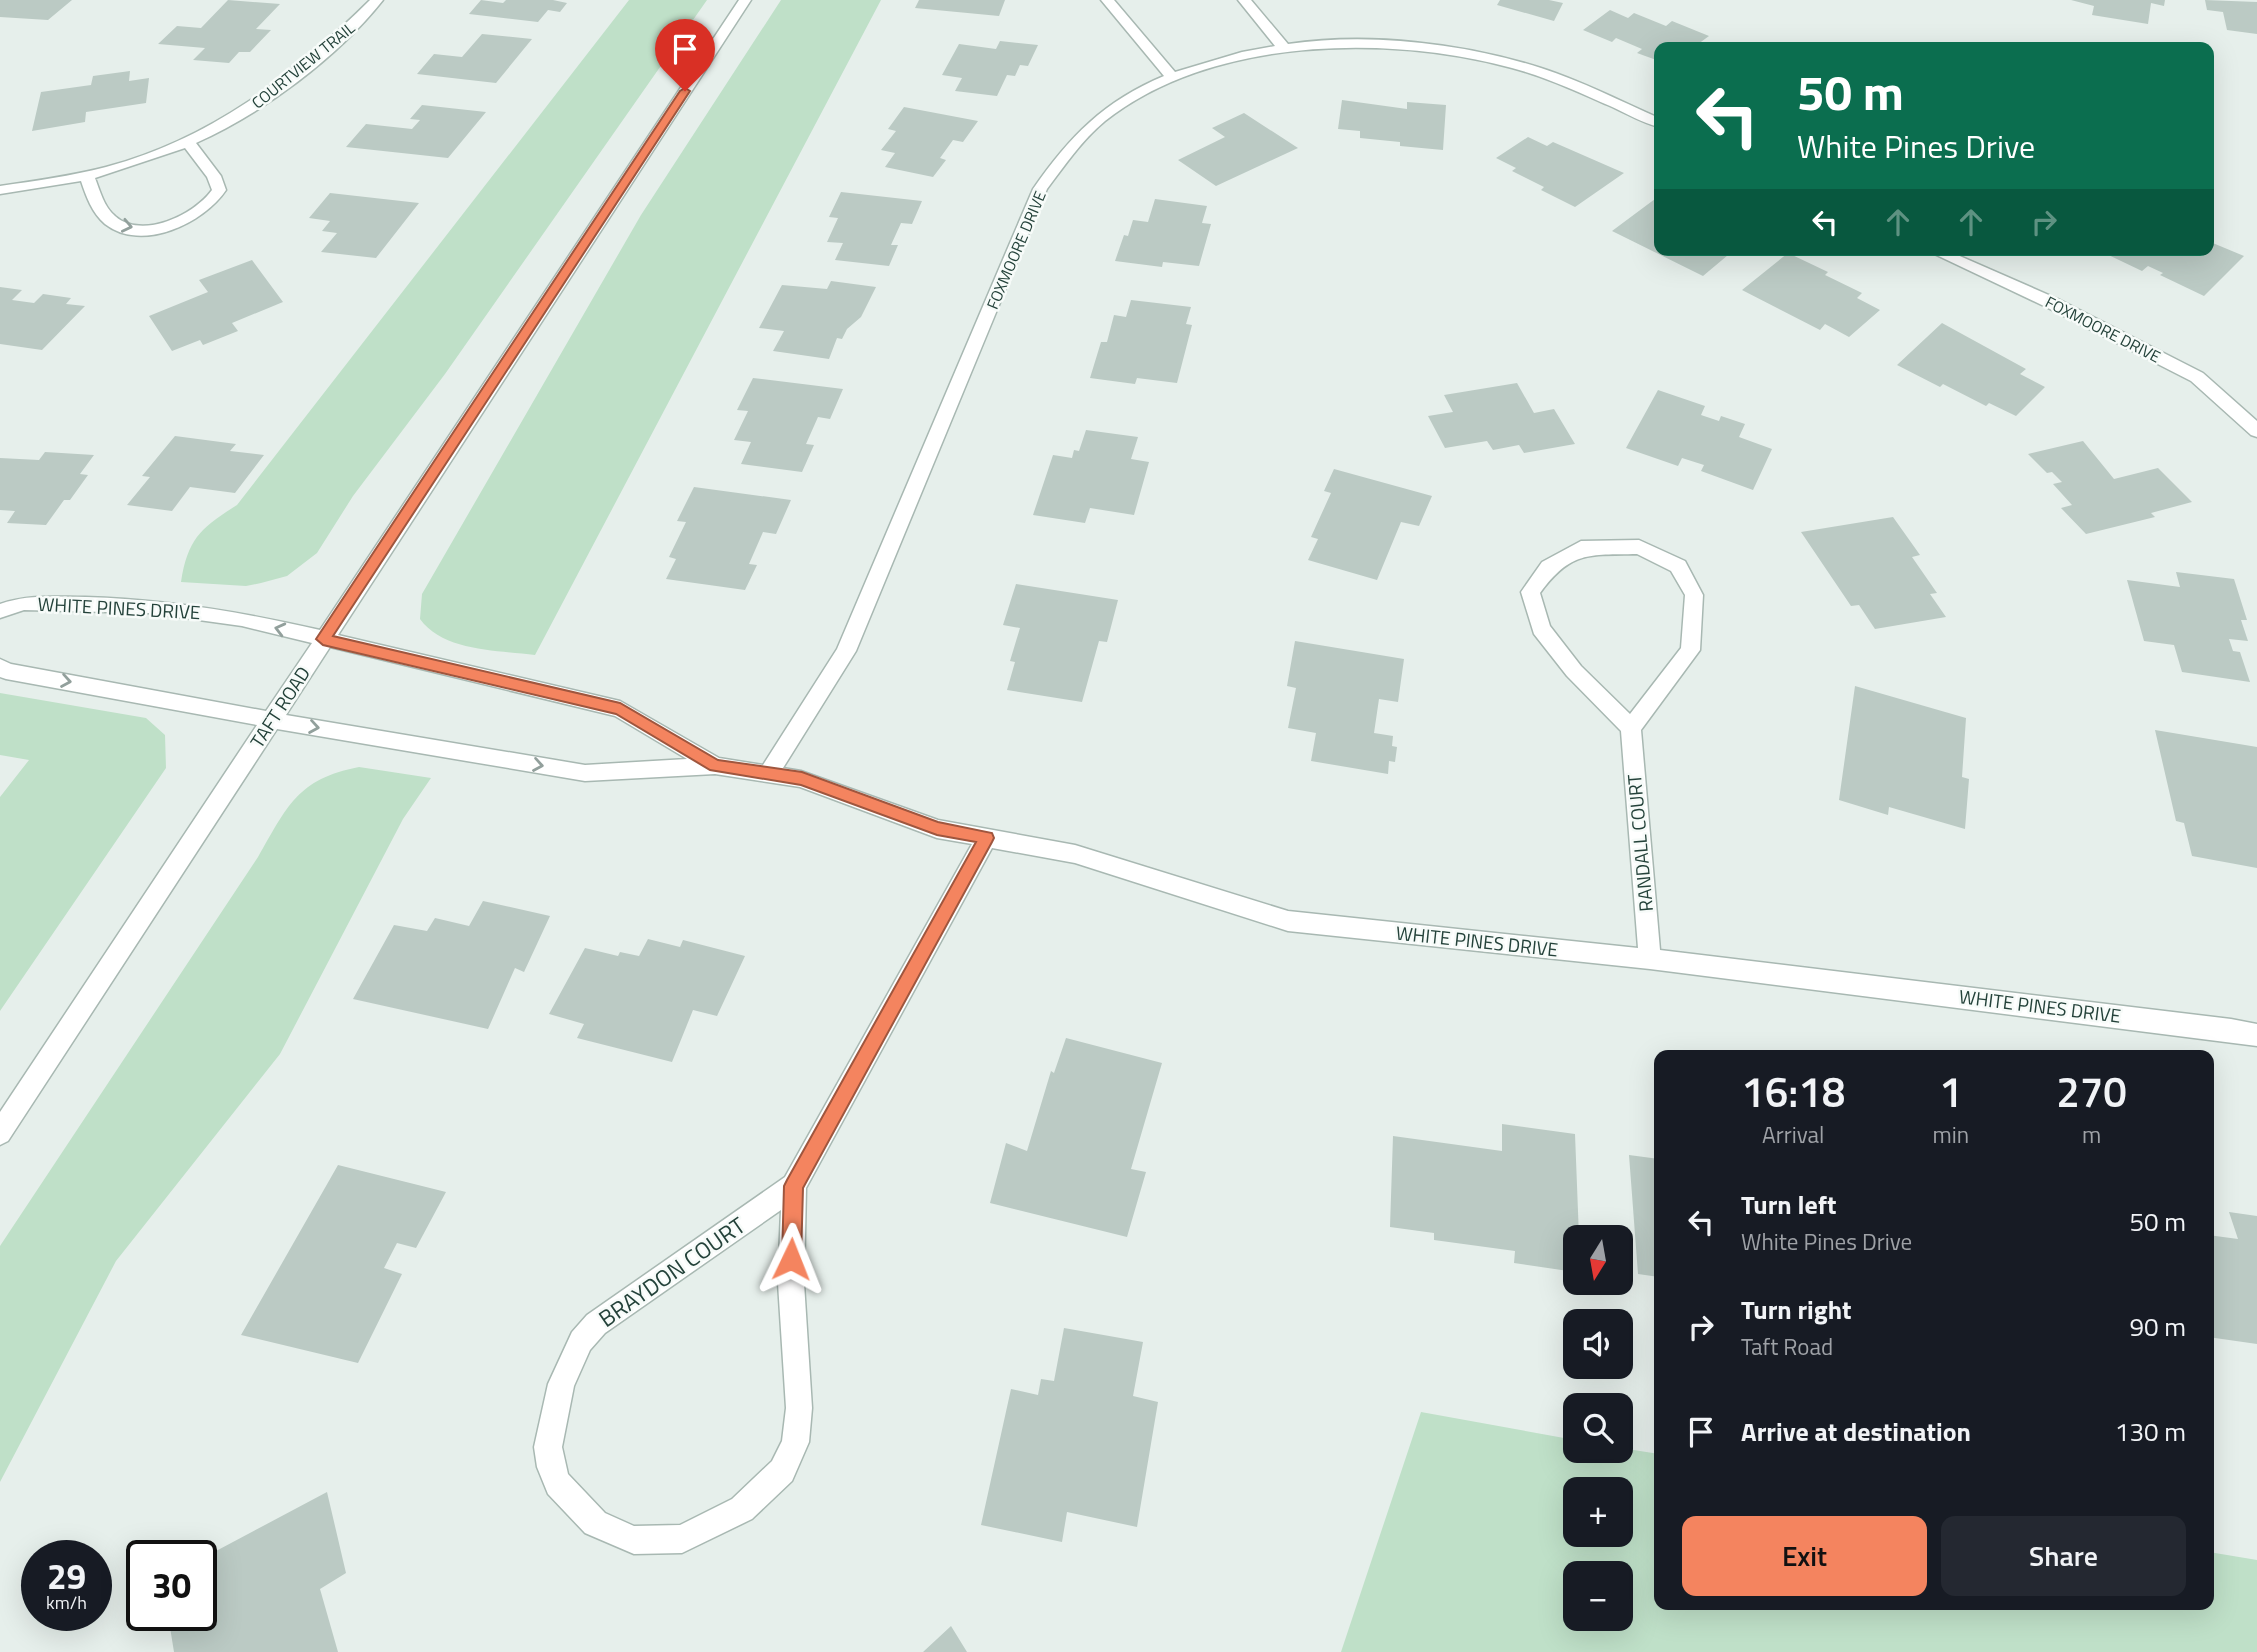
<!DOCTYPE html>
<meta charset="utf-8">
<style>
body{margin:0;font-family:"Titillium Web",sans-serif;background:#242831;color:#f1f3f6;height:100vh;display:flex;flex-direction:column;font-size:26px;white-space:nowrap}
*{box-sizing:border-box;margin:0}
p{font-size:23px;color:#9ea1a6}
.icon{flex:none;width:38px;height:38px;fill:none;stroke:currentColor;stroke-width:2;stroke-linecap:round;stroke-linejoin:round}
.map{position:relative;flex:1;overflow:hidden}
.side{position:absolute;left:1654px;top:1050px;width:560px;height:560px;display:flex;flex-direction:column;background:#171b24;border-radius:14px;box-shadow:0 7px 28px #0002}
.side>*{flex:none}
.hud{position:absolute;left:1654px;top:42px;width:560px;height:214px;border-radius:14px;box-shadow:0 7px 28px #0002;background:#0b6e4f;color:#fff;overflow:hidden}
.needle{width:46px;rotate:191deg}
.controls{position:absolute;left:1563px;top:1225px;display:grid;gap:14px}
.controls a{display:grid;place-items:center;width:70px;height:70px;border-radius:14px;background:#171b24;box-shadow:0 7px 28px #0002;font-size:35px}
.speed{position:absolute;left:21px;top:1540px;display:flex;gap:14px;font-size:35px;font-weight:700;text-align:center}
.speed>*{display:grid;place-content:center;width:91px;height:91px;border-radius:50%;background:#171b24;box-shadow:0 7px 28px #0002;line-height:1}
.speed small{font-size:18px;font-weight:400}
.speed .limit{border:4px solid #111;border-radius:10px;background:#fff;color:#111}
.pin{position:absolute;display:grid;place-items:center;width:60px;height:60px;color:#fff;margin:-72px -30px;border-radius:50% 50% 50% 0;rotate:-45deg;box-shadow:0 0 7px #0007}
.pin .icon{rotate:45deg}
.me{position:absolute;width:77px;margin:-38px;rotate:2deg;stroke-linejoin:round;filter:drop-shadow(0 0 5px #0008)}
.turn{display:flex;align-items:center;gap:24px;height:147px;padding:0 28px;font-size:32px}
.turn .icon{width:91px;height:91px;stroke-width:2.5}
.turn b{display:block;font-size:49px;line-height:60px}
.lanes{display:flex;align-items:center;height:66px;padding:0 28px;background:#0003;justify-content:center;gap:35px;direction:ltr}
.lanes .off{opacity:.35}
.eta{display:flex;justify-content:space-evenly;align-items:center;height:119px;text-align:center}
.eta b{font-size:42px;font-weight:600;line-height:49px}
.cta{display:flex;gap:14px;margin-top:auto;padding:14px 28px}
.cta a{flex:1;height:80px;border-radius:14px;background:#f4845f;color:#111;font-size:28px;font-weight:600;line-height:80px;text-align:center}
.cta a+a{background:#242831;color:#f1f3f6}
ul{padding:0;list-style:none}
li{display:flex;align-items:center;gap:21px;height:105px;padding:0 28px}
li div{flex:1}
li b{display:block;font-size:26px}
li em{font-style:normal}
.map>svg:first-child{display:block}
.green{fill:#bfe0c8;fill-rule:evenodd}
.building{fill:#bbcac4}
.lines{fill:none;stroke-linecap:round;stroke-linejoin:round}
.minor-casing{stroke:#a8b8b2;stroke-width:3}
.minor{fill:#fff;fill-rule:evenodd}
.oneway{stroke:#92a09c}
.route{fill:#f4845f;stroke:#9f563e;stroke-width:2}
.labels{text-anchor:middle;stroke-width:5;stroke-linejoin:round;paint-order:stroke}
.far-street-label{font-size:16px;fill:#24423a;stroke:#f7fbf9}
.street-label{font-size:19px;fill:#24423a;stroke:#f7fbf9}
.near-street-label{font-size:23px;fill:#24423a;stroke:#f7fbf9}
</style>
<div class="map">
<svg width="2257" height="1652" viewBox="0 0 2257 1652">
<rect width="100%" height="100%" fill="#e6efeb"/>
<path class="green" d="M629,0H707L445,374L353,496L317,553L287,576L261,583L246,586L181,582C188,538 201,528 237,505Z
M781,0H881L535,655C498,650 444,652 420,619L422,594L641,215Z
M0,693L146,718L165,735L166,768L0,1011V797L29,760L0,755Z
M359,767L431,778L403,819L280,1054L116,1261L0,1482V1246L258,857C287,807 297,779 359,767Z
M1421,1412L1575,1440V1451H1620L1621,1448L1659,1454V1605H2208L2209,1552L2257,1560V1652H1341ZM1620,1489V1535H1575V1489ZM1575,1573H1620V1619H1575Z"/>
<path class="building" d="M0,0H72L48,20L0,17Z
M228,0L280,4L256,29L271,30L250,52H239L229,63L193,60L205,48L158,44L177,26L201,28Z
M481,0L503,3L506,0H553L567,3L560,12L548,10L538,22L469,14Z
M919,0H1005L999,16L915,8Z
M1500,0H1549L1563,3L1554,21L1497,5Z
M2071,0H2165L2164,6L2151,3L2148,24L2092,15L2094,6Z
M2205,0L2257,2V34L2227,30L2223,12L2207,10Z
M1610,10L1628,18L1634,13L1666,26L1672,21L1709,36L1694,47H1659V61L1637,53L1642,49L1616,38L1612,42L1583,30Z
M482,34L532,39L496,83L417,74L434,54L462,57Z
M1000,41L1038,45L1028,66L1020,65L1015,76L1007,75L997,96L955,91L962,78L942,75L959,44L996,49Z
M130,71L129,81L149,78L146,103L86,112L85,122L32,131L41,92L91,85L93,76Z
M1342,100L1407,109V102L1446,105L1443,150L1400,146V142L1360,138V131L1338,129Z
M422,105L486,112L448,158L346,147L366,124L412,129L420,120L410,119Z
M904,107L978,121L963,142L953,140L940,158L946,160L933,177L885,167L895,153L881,150L896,131L888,129Z
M1244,113L1298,148L1216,186L1178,160L1225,137L1212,128Z
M1528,137L1547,146L1553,142L1624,173L1575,207L1541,190L1544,187L1512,171L1516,168L1496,158Z
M841,192L922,201L912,224L901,223L891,245H898L889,266L835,260L843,243L827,242L838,218L829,217Z
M330,193L419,203L376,258L321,252L337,233L322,231L330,221L309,218Z
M1659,196V250H1734L1703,276L1612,231Z
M1155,199L1207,206L1202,223L1211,224L1199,266L1163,262L1162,267L1115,261L1124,235L1128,236L1133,220L1148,222Z
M2208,241L2244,256L2204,296L2160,275L2163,273L2148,266L2142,271L2098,250H2208Z
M1788,253L1828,272L1825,275L1862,293L1857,298L1880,310L1849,337L1825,324L1820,330L1742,290Z
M252,260L283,302L232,323L238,331L203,345L200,340L172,351L149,316L208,292L199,280Z
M831,281L876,287L861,317L847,329L842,339L837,338L829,359L773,351L784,331L759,328L782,285L827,289Z
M0,287L22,290L12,300L34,303L43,294L71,298L66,304L85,306L42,350L0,344Z
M1131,300L1191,307L1186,324L1192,325L1177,383L1137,378L1135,384L1090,378L1101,342H1107L1114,315L1126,317Z
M1942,323L2026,369L2020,374L2045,387L2016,416L1989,403L1986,406L1943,384L1940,387L1897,365Z
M753,378L843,389L830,419L818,417L806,444L814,445L802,472L741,464L751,442L734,440L748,411L737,410Z
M1517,383L1534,413L1554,409L1575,444L1524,453L1519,445L1493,450L1487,441L1445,448L1428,416L1453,412L1444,395Z
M1658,390L1705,406L1701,415L1719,421L1721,416L1745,424L1739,437L1772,449L1753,490L1701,471L1704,465L1682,458L1678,466L1626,448Z
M1086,430L1138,437L1131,459L1149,462L1134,515L1090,508L1085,523L1033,515L1053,455L1072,458L1074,450L1079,451Z
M175,436L236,444L230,451L264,455L235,493L190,487L172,511L127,505L150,477L142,476Z
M2083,441L2114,479L2158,468L2192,502L2151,513L2155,517L2086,534L2061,508L2072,505L2053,484L2062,482L2052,472L2047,473L2028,454Z
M45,452L94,455L80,474L88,475L70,500H64L46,525L7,523L15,511L0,510V458L39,460Z
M1334,469L1432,496L1419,526L1401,522L1377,580L1308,560L1318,539L1311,537L1331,493L1324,491Z
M694,487L791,500L776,534L763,532L749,564L757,565L745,590L666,579L676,559L669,557L686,522L677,521Z
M1893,517L1920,555L1912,557L1937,593L1930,594L1946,617L1875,629L1859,605L1851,606L1801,532Z
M2176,572L2234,579L2247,620H2241L2248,641L2229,639L2233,651L2240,652L2250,682L2182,672L2174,645L2144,641L2127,580L2180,587Z
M1016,584L1118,600L1107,642L1099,641L1082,702L1007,690L1015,662L1010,661L1020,628L1003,625Z
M1295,641L1404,659L1398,702L1379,699L1374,733L1393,736L1392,746L1397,747L1395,762L1389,761L1388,774L1311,761L1316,733L1288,728L1296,688L1287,686Z
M1855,686L1966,718L1962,777L1969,779L1965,829L1889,807L1888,815L1839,800Z
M2155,730L2257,747V868L2192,856L2184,823L2176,821Z
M483,901L550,916L524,972L515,968L488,1029L353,999L394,925L427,931L435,918L469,926Z
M648,939L680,947L683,940L745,956L717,1016L693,1010L672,1062L577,1038L584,1024L549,1014L585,948L618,956L620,952L639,956Z
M1066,1038L1162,1063L1131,1169L1146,1172L1127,1237L990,1203L1006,1143L1027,1151L1051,1071L1054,1073Z
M1502,1124L1575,1134L1579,1237H1575V1272L1514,1263L1515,1251L1434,1240V1233L1390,1227L1393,1136L1502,1151Z
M1629,1155L1659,1159V1277L1638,1274Z
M338,1165L446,1192L416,1248L397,1243L384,1268L402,1274L358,1363L241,1335Z
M2229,1212L2257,1216V1344L2208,1337V1235L2238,1239Z
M1064,1328L1143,1342L1133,1396L1158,1402L1137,1527L1067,1512L1062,1542L981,1525L1011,1389L1038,1395L1041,1379L1054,1381Z
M327,1492L346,1573L320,1589L338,1652H174L168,1615H201V1559Z
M951,1626L967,1652H923Z"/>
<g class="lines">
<g class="minor-casing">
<path id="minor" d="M370,0H383C337,58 263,113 196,143L221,176L226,190C204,223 142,253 105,224C92,213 86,196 81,181L0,194V186C35,181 71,176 106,167C211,139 294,75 370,0ZM185,148L207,177L212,190C194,215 142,240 115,216C104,207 100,191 95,178Z
M739,0H751L338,635L620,701L719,758L763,765L837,649L1033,189C1069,137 1104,101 1164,76L1101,0H1114L1175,72L1242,52L1275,46L1238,0H1251L1288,44C1369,32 1463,43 1541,68C1582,81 1620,101 1659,118V127C1642,123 1626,113 1610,106C1578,92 1546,77 1512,68C1387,34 1211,37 1105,121C1082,140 1065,165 1047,189L856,651L783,768L801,771L938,820L1075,845L1288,911L1638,948L1621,731L1567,676L1534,634L1521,592L1542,562L1581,541L1639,540L1685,561L1703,595L1700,650L1641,730L1660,950L2231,1019L2257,1024V1046L1650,969L1288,931L1075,863L992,848L806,1188L804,1283L812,1408L809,1442L792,1481L752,1519L682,1553L634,1554L585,1533L548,1494L537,1467L534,1447L548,1384L572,1332L587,1315L785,1177L972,844L937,838L800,787L715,774L585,781L277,729L8,1141L0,1145V1112L257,725L6,679L0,677V659L11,664L266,711L312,643L242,626L148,613L24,610L0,618V604C29,594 55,597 85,597C166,599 242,612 320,630ZM1637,554L1671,571L1685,595L1681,648L1630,714L1581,666L1550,626L1540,593C1571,551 1588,555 1637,554ZM330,647L615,716L687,759L585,765L286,715ZM781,1210L778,1283L786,1408L782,1441L772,1461L732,1499L680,1525L634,1526L605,1513L568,1474L562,1447L574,1386L590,1350L605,1333Z
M1926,250H1946L2058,299L2203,373L2257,421V437L2251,435L2191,381L2046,307Z"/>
</g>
<use href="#minor" class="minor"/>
</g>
<defs><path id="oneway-chevron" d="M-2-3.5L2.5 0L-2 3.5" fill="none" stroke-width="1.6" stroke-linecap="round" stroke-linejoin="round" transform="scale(1.75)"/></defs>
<g class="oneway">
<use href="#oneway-chevron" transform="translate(127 226) rotate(12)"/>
<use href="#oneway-chevron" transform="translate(280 629) rotate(-166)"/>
<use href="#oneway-chevron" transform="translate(66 681) rotate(10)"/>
<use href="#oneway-chevron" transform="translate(314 727) rotate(9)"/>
<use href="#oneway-chevron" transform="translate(538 765) rotate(10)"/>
</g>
<path class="route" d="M685,88L690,91L333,636L620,703L718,760L802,772L938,822L992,833L994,838L992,842L803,1188L801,1259L798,1266L791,1268L785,1266L782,1259L784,1186L787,1180L976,842L937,835L801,785L710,770L616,714L323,645L316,639L680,91Z"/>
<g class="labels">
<g class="far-street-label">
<text transform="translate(303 65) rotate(-39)" y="6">COURTVIEW TRAIL</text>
<text transform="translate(1016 250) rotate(-67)" y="6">FOXMOORE DRIVE</text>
<text transform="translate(2103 329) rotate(27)" y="6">FOXMOORE DRIVE</text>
</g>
<g class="street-label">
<text transform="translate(119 608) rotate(3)" y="7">WHITE PINES DRIVE</text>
<text transform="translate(280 707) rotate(-57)" y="7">TAFT ROAD</text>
<text transform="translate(1640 843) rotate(-95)" y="7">RANDALL COURT</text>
<text transform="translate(1477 941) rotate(6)" y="7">WHITE PINES DRIVE</text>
<text transform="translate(2040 1006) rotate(7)" y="7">WHITE PINES DRIVE</text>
</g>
<g class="near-street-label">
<text transform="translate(672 1272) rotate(-35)" y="8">BRAYDON COURT</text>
</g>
</g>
</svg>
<div class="controls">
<a><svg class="needle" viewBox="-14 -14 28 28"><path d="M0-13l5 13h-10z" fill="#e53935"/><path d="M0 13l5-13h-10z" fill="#9ea1a6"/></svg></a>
<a><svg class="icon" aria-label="sound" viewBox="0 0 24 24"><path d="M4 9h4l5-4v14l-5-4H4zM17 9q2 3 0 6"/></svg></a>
<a><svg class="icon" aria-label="search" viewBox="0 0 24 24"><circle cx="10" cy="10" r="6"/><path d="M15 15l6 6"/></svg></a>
<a>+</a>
<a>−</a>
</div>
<div class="speed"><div>29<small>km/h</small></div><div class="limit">30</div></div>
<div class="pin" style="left:685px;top:91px;background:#d93025"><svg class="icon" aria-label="arrive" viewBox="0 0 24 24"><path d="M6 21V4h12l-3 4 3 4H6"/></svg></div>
<svg class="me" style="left:791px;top:1259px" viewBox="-20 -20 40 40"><path d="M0-17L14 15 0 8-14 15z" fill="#f4845f" stroke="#fff" stroke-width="4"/></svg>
<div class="hud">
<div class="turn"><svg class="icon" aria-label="left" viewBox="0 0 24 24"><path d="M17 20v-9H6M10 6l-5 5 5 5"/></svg><div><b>50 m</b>White Pines Drive</div></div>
<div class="lanes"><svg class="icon" aria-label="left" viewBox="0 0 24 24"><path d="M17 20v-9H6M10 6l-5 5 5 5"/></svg><svg class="icon off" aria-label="ahead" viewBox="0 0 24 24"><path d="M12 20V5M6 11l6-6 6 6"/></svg><svg class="icon off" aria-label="ahead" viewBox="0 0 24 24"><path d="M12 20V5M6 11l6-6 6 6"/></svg><svg class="icon off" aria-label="right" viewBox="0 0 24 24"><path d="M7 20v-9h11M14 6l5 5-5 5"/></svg></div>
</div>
<section class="side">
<div class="eta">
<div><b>16:18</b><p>Arrival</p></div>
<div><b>1</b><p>min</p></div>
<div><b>270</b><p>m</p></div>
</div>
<ul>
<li><svg class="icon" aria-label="left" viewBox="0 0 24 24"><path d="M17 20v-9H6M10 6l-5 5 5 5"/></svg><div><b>Turn left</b><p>White Pines Drive</p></div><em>50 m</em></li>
<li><svg class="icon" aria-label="right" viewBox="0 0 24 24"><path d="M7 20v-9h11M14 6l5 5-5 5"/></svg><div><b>Turn right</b><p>Taft Road</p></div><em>90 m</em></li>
<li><svg class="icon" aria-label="arrive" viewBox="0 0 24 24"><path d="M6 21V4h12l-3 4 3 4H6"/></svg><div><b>Arrive at destination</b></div><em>130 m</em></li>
</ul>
<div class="cta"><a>Exit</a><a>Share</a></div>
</section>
</div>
